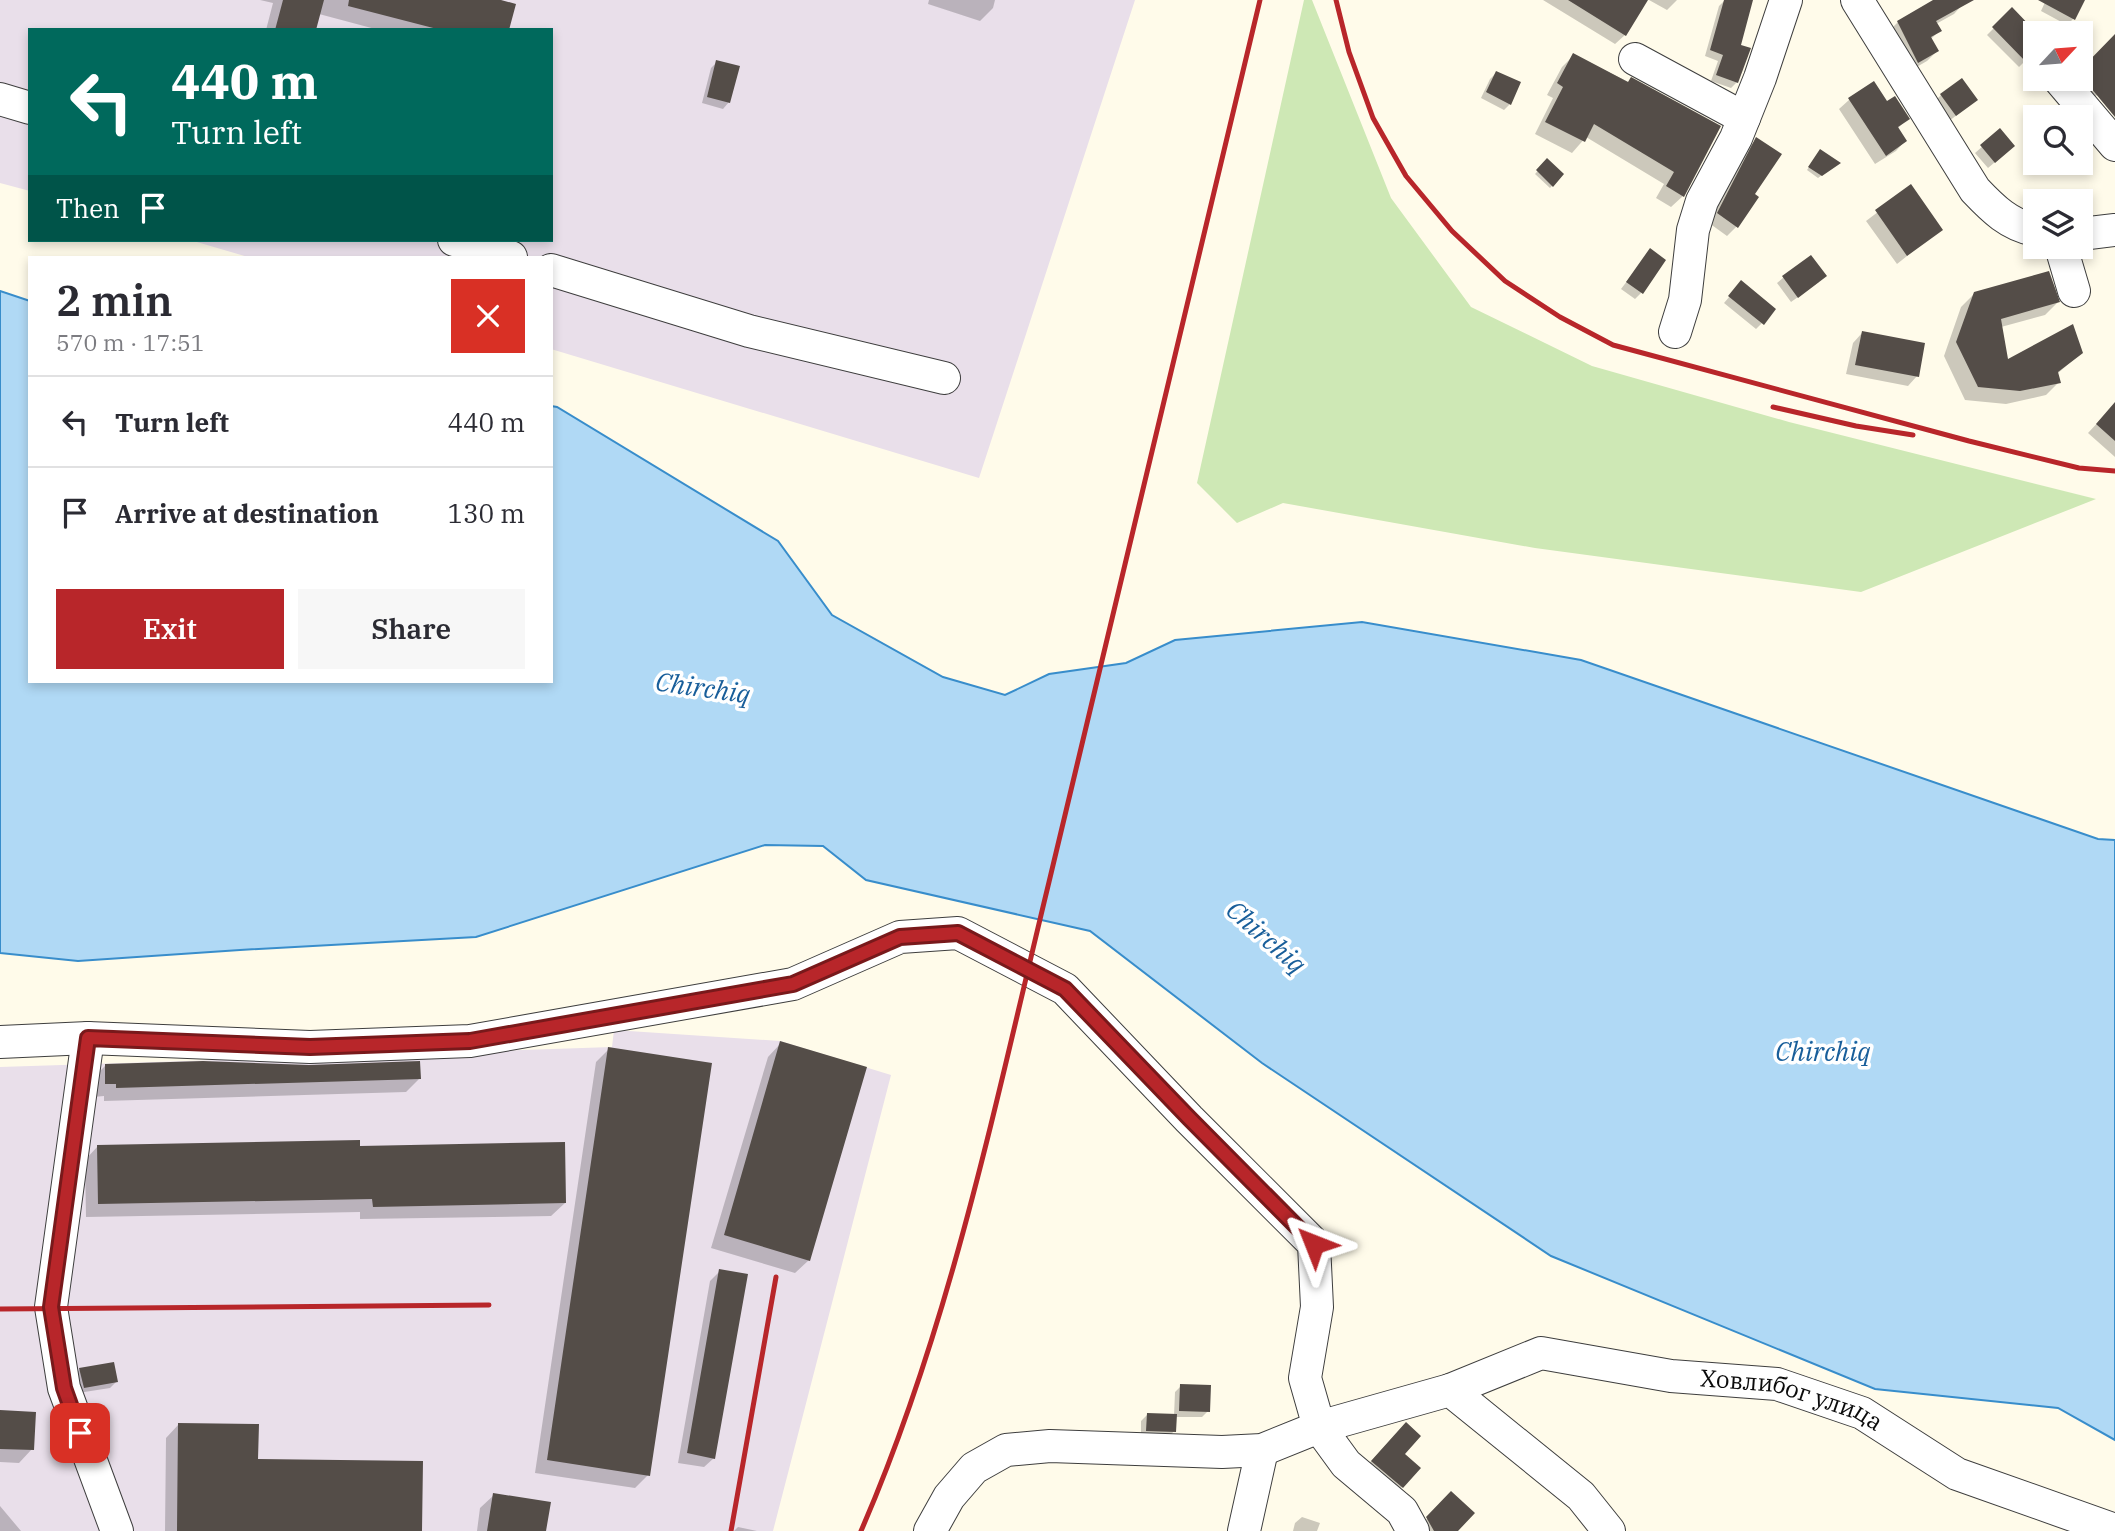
<!DOCTYPE html>
<meta charset="utf-8">
<style>
body{margin:0;font-family:"IBM Plex Serif",serif;background:#f7f7f7;color:#2b2b33;height:100vh;display:flex;flex-direction:column;font-size:26px;white-space:nowrap}
*{box-sizing:border-box;margin:0}
p{font-size:23px;color:#7c7c81}
.icon{flex:none;width:38px;height:38px;fill:none;stroke:currentColor;stroke-width:2;stroke-linecap:round;stroke-linejoin:round}
.map{position:relative;flex:1;overflow:hidden}
.drawer{position:absolute;left:28px;top:256px;width:525px;height:427px;display:flex;flex-direction:column;background:#fff;border-radius:0px;box-shadow:0 4px 10px #0003}
.drawer>*{flex:none}
.hud{position:absolute;left:28px;top:28px;width:525px;height:214px;border-radius:0px;box-shadow:0 4px 10px #0003;background:#00695c;color:#fff;overflow:hidden}
.needle{width:46px;rotate:64deg}
.fabs{position:absolute;left:2023px;top:21px;display:grid;gap:14px}
.fabs a{display:grid;place-items:center;width:70px;height:70px;border-radius:0px;background:#fff;box-shadow:0 4px 10px #0003;font-size:35px}
.pin{position:absolute;display:grid;place-items:center;width:60px;height:60px;color:#fff;margin:-30px;border-radius:14px;box-shadow:0 4px 10px #0006}
.me{position:absolute;width:77px;margin:-38px;rotate:315deg;stroke-linejoin:round;filter:drop-shadow(0 0 5px #0008)}
.turn{display:flex;align-items:center;gap:24px;height:147px;padding:0 28px;font-size:32px}
.turn .icon{width:91px;height:91px;stroke-width:2.5}
.turn b{display:block;font-size:49px;line-height:60px}
.then{display:flex;align-items:center;height:66px;padding:0 28px;background:#0003;gap:14px;font-size:26px}
.round{display:grid;place-items:center;flex:none;width:74px;height:74px;border-radius:0px;background:#f7f7f7}
.head{display:flex;align-items:center;justify-content:space-between;height:119px;padding:0 28px}
h1{font-size:42px;font-weight:600;line-height:52px}
.cta{display:flex;gap:14px;margin-top:auto;padding:14px 28px}
.cta a{flex:1;height:80px;border-radius:0px;background:#b8262a;color:#fff;font-size:28px;font-weight:600;line-height:80px;text-align:center}
.cta a+a{background:#f7f7f7;color:#2b2b33}
ul{padding:0;list-style:none}
li{display:flex;align-items:center;gap:21px;height:91px;padding:0 28px;border-top:2px solid #e1e1e2}
li div{flex:1}
li b{display:block;font-size:26px}
li em{font-style:normal}
.map>svg:first-child{display:block}
.industrial{fill:#e9dfea}
.green{fill:#cee8b5}
.water{fill:#b0d9f5;stroke:#388dcb;stroke-width:2}
.shadow{fill:#0003}
.building{fill:#544d48}
.lines{fill:none;stroke-linecap:round;stroke-linejoin:round}
.minor-casing{stroke:#3e3e3e;stroke-width:34}
.minor{stroke:#fff;stroke-width:32}
.rail{stroke:#b8262a;stroke-width:5}
.route-casing{stroke:#78191b;stroke-width:18}
.route{stroke:#b8262a;stroke-width:12}
.labels{text-anchor:middle;stroke-width:7;stroke-linejoin:round;paint-order:stroke}
.street-label{font-size:24px;fill:#0b0b0b;stroke:#fff}
.water-label{font-size:26px;font-style:italic;fill:#185e9a;stroke:#fff}
</style>
<div class="map">
<svg width="2115" height="1531" viewBox="0 0 2115 1531">
<rect width="100%" height="100%" fill="#fffbea"/>
<path class="industrial" d="M0,0H1135L979,478L551,349V257H248L190,240H551V30H30V191L0,183Z
M614,1030L780,1041L891,1075L773,1531H0V1067L612,1047Z"/>
<path class="green" d="M1304,0H1312L1391,198L1471,307L1592,366L1789,422L2096,499L1861,592L1535,548L1283,503L1237,523L1197,483Z"/>
<path class="water" d="M0,291L30,301V681H551V406L557,407L778,541L832,615L943,677L1005,695L1049,674L1126,663L1175,640L1362,622L1581,660L2098,839L2115,840V1440L2058,1408L1875,1389L1551,1256L1262,1063L1090,931L866,880L823,846L765,845L476,937L240,950L78,961L0,953Z"/>
<path class="shadow" d="M260,0H494L508,30H379L319,14L315,30H266L273,3Z
M929,0H995L993,8L980,21L928,4Z
M1543,0H1646L1625,35L1615,44Z
M1649,0H1677L1667,10Z
M1725,0L1739,46L1737,82L1731,88L1711,81L1718,61L1705,56L1719,6Z
M1937,0H1961L1963,4L1954,14L1936,24L1939,31L1930,40L1937,51L1927,61L1908,72L1888,32L1898,22Z
M2046,0H2083L2073,19L2067,25L2041,11Z
M2012,10L2035,33V51L2019,67L1987,35Z
M2115,36V77L2088,104L2067,79H2081V54L2088,64Z
M1574,55L1719,127L1683,196L1671,207L1656,198L1664,184L1586,137L1572,153L1535,134L1553,98L1547,95L1562,67Z
M717,62L729,102L723,109L702,103L711,68Z
M1496,73L1510,104L1504,110L1481,98L1490,79Z
M1873,83L1886,103L1907,119L1897,129L1905,141L1896,151L1875,164L1839,109L1849,100Z
M1941,95L1969,106L1949,121L1935,101Z
M2000,131L2007,152L1988,168L1975,153Z
M1757,139L1753,194L1737,226L1727,236L1709,223L1747,149Z
M1818,154L1836,165L1818,178L1807,170Z
M1547,161L1562,175L1550,188L1535,174Z
M1911,187L1941,229L1897,264L1866,221Z
M1650,251L1641,293L1635,299L1621,289Z
M1784,277L1819,282L1791,302L1777,283Z
M1736,289L1762,323L1756,329L1724,303Z
M1975,293L2058,302L2045,315L2001,327L2006,362L2081,353L2057,374L2059,382L2046,395L2006,404L1965,400L1944,356L1961,307Z
M1862,333L1917,376L1908,386L1846,374L1853,343Z
M2115,404V457L2088,433Z
M781,1043L809,1260L795,1273L711,1248L768,1057Z
M609,1049L648,1475L635,1488L535,1473L596,1062Z
M105,1066L311,1067L419,1079L406,1092L104,1101V1096L93,1097L92,1079Z
M98,1146L358,1148L565,1203L551,1216L360,1219V1212L86,1217L85,1160Z
M720,1271L714,1458L704,1467L678,1463L710,1281Z
M80,1369L116,1382L110,1388L78,1393L74,1376Z
M1181,1386L1208,1411L1202,1417H1175L1174,1431L1168,1438L1141,1437V1421L1147,1415L1174,1416L1175,1392Z
M0,1412L32,1449L19,1463L0,1462Z
M179,1424L257,1460L420,1531H165L166,1438Z
M1396,1434L1402,1487L1392,1496L1362,1471Z
M1451,1494L1456,1531H1424L1421,1525Z
M494,1495L544,1531H477L480,1508Z
M0,1506L21,1531H0Z
M1302,1517L1320,1523L1317,1531H1293L1295,1523Z
M738,1527L757,1531H734Z"/>
<path class="building" d="M283,0H324L316,30H275Z
M349,0H501L516,4L509,30H441L348,6Z
M1568,0H1648L1626,36Z
M1724,0H1753L1741,45L1751,48L1738,83L1716,75L1723,55L1710,50Z
M1933,0H1974L1936,21L1942,31L1931,37L1939,51L1918,63L1897,21Z
M2038,0H2085L2075,20Z
M2012,7L2035,31V54L2027,63L1992,27Z
M2115,34V117L2081,76V69Z
M1573,53L1628,82L1631,77L1721,126L1684,197L1666,186L1674,172L1594,124L1585,142L1545,122L1563,87L1557,83Z
M716,60L740,66L730,103L707,97Z
M1496,71L1521,82L1511,105L1486,92Z
M1962,78L1978,100L1956,116L1940,94Z
M1874,81L1887,101L1895,96L1910,119L1898,127L1907,141L1886,156L1848,98Z
M2000,128L2015,146L1995,163L1980,145Z
M1756,137L1782,154L1755,194L1759,197L1738,228L1717,213Z
M1820,149L1841,163L1822,176L1808,167Z
M1547,158L1564,174L1553,187L1536,170Z
M1911,184L1943,230L1907,256L1875,210Z
M1650,248L1666,260L1643,294L1626,282Z
M1811,255L1827,276L1798,298L1782,276Z
M2049,271L2060,302L2001,319L2008,359L2073,324L2083,353L2058,372L2061,383L2020,391L1978,387L1956,342L1974,292Z
M1741,280L1776,309L1764,325L1728,296Z
M1862,331L1925,343L1919,377L1855,365Z
M2115,402V441L2096,424Z
M780,1041L867,1067L810,1261L724,1235Z
M608,1047L712,1063L650,1476L547,1460Z
M203,1061L309,1065L420,1061L421,1079L116,1088V1084H105V1064Z
M360,1140V1146L565,1142L566,1203L373,1207L372,1199L98,1204L97,1145Z
M719,1269L748,1274L715,1459L687,1453Z
M114,1362L118,1382L84,1388L79,1368Z
M1180,1384L1211,1385L1210,1412L1179,1411Z
M0,1410L36,1412L34,1450L0,1449Z
M1147,1413L1177,1414L1176,1432L1146,1431Z
M1406,1422L1421,1436L1405,1454L1421,1468L1403,1488L1371,1461Z
M178,1423L259,1424L258,1459L423,1461L422,1531H177Z
M1451,1491L1475,1513L1458,1531H1434L1426,1517Z
M493,1493L551,1502L546,1531H487Z"/>
<g class="lines">
<g class="minor-casing">
<g id="minor">
<path d="M1857,0L1975,190C1993,209 2009,225 2035,230"/>
<path d="M1635,59L1744,118"/>
<path d="M2059,79L2115,145"/>
<path d="M0,99L30,108"/>
<path d="M2081,234L2115,230"/>
<path d="M454,240L511,257"/>
<path d="M2061,247L2074,291"/>
<path d="M551,270L749,331L944,378"/>
<path d="M1675,332L1685,300L1693,230L1702,201L1736,138L1760,78L1786,0"/>
<path d="M88,1038L51,1307L64,1388L117,1531"/>
<path d="M0,1042L88,1038L310,1047L470,1041L793,984L900,937L958,933L1065,989L1189,1119L1314,1244L1317,1307L1305,1378L1319,1427L1262,1450L1222,1452L1050,1446L1006,1450L974,1468L949,1497L930,1531"/>
<path id="s1" d="M1450,1390L1541,1353L1671,1376L1777,1384L1862,1413L1957,1474L2115,1530"/>
<path d="M1244,1531L1262,1450"/>
<path d="M1413,1531L1402,1511L1346,1464L1319,1427L1450,1390L1581,1496L1609,1531"/>
</g>
</g>
<use href="#minor" class="minor"/>
<path class="rail" d="M1336,0L1349,52L1373,118L1406,176L1452,231L1505,281L1560,317L1613,345L1969,441L2079,468L2115,471
M1773,407L1856,426L1913,435
M0,1309L489,1305
M731,1531L776,1277
M861,1531C951,1324 996,1100 1049,882C1120,588 1190,294 1260,0"/>
</g>
<g class="lines">
<g class="route-casing">
<path id="route" d="M80,1433L64,1388L51,1307L88,1038L310,1047L470,1041L793,984L900,937L958,933L1065,989L1189,1118L1314,1244"/>
</g>
<use href="#route" class="route"/>
</g>
<g class="labels">
<g class="street-label">
<text dy="8" stroke="none"><textPath href="#s1" startOffset="354">Ховлибог улица</textPath></text>
</g>
<g class="water-label">
<text transform="translate(703 688) rotate(8)" y="9">Chirchiq</text>
<text transform="translate(1266 937) rotate(41)" y="9">Chirchiq</text>
<text x="1823" y="1061">Chirchiq</text>
</g>
</g>
</svg>
<div class="fabs">
<a><svg class="needle" viewBox="-14 -14 28 28"><path d="M0-13l5 13h-10z" fill="#e53935"/><path d="M0 13l5-13h-10z" fill="#7c7c81"/></svg></a>
<a><svg class="icon" aria-label="search" viewBox="0 0 24 24"><circle cx="10" cy="10" r="6"/><path d="M15 15l6 6"/></svg></a>
<a><svg class="icon" aria-label="layers" viewBox="0 0 24 24"><path d="M12 4l9 5-9 5-9-5zM3 14l9 5 9-5"/></svg></a>
</div>
<div class="pin" style="left:80px;top:1433px;background:#d93025"><svg class="icon" aria-label="arrive" viewBox="0 0 24 24"><path d="M6 21V4h12l-3 4 3 4H6"/></svg></div>
<svg class="me" style="left:1314px;top:1244px" viewBox="-20 -20 40 40"><path d="M0-17L14 15 0 8-14 15z" fill="#b8262a" stroke="#fff" stroke-width="4"/></svg>
<div class="hud">
<div class="turn"><svg class="icon" aria-label="left" viewBox="0 0 24 24"><path d="M17 20v-9H6M10 6l-5 5 5 5"/></svg><div><b>440 m</b>Turn left</div></div>
<div class="then">Then<svg class="icon" aria-label="arrive" viewBox="0 0 24 24"><path d="M6 21V4h12l-3 4 3 4H6"/></svg></div>
</div>
<section class="drawer">
<div class="head"><div><h1>2 min</h1><p>570 m · 17:51</p></div><a class="round" style="background:#d93025;color:#fff"><svg class="icon" aria-label="close" viewBox="0 0 24 24"><path d="M6 6l12 12M18 6L6 18"/></svg></a></div>
<ul>
<li><svg class="icon" aria-label="left" viewBox="0 0 24 24"><path d="M17 20v-9H6M10 6l-5 5 5 5"/></svg><div><b>Turn left</b></div><em>440 m</em></li>
<li><svg class="icon" aria-label="arrive" viewBox="0 0 24 24"><path d="M6 21V4h12l-3 4 3 4H6"/></svg><div><b>Arrive at destination</b></div><em>130 m</em></li>
</ul>
<div class="cta"><a>Exit</a><a>Share</a></div>
</section>
</div>
